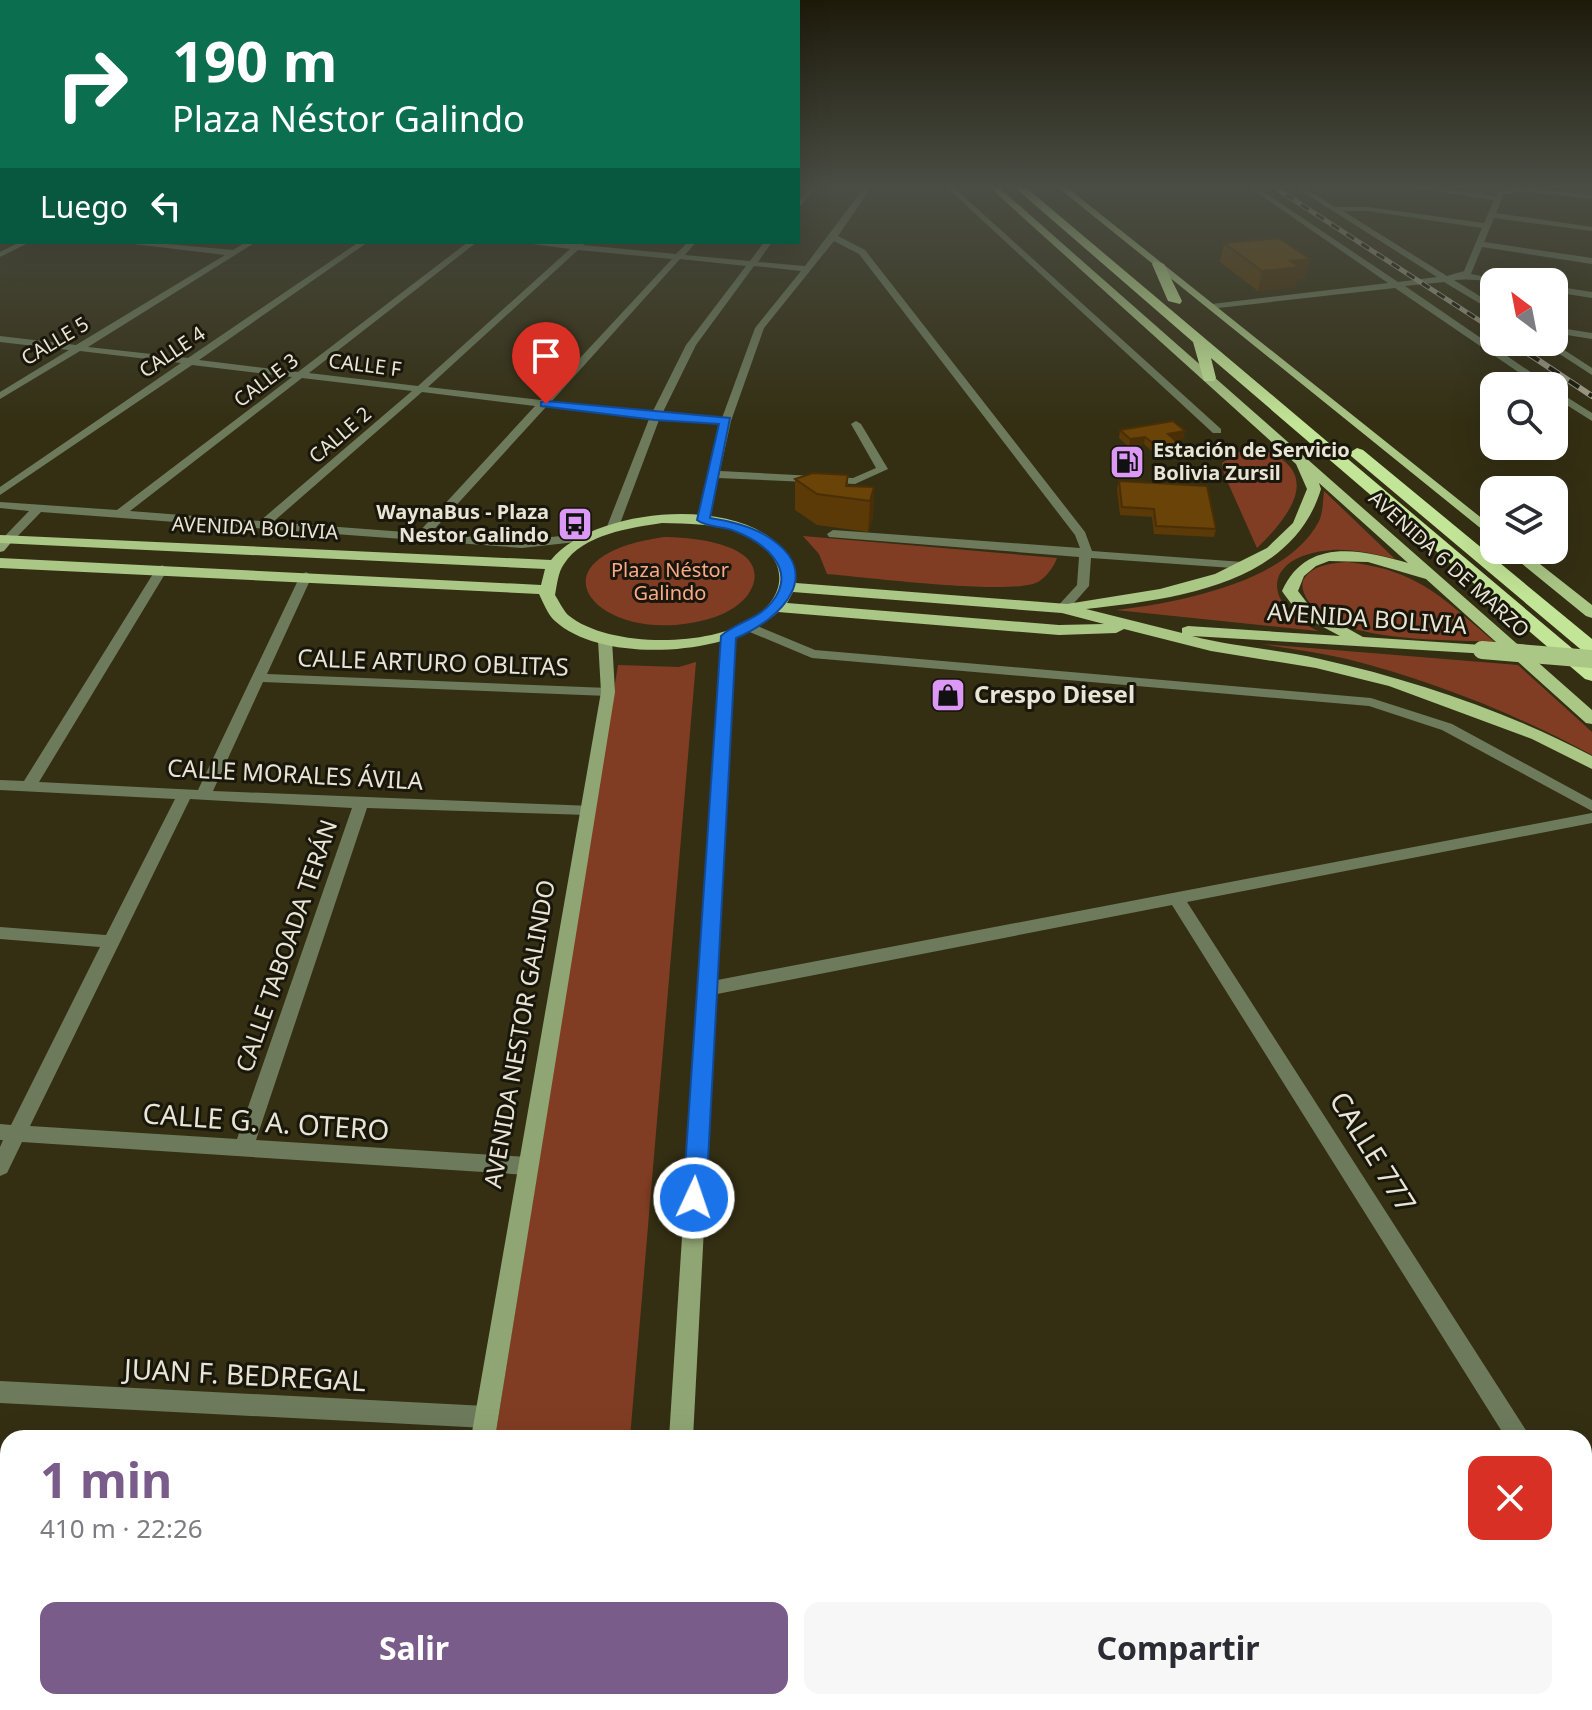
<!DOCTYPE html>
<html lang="es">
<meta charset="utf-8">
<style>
body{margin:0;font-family:"Noto Sans",sans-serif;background:#f7f7f7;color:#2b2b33;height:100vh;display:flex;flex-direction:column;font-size:30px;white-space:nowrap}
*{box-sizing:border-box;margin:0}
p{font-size:26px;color:#7c7c81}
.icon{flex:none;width:44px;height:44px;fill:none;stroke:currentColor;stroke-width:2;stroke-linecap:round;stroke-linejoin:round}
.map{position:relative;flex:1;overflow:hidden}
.drawer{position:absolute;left:0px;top:1430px;width:1592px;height:280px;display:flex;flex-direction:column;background:#fff;border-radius:24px 24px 0 0;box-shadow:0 8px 32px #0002}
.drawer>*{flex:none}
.guide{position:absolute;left:0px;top:0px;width:800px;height:244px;box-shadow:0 8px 32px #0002;background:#0b6e4f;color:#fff;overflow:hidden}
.needle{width:52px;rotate:328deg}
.controls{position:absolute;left:1480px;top:268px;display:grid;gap:16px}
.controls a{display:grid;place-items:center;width:88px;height:88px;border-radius:16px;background:#fff;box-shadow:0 8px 32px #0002;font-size:40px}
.pin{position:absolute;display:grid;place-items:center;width:68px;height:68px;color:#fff;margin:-82px -34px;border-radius:50% 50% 50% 0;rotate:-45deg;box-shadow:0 0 8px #0007}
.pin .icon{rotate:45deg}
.me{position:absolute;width:88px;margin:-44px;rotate:3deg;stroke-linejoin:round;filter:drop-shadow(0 0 6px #0008)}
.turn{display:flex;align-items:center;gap:28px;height:168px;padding:0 40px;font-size:36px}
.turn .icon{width:104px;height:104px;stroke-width:2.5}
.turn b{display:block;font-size:56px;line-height:68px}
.then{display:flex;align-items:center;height:76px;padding:0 40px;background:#0003;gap:16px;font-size:30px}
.round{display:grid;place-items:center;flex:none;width:84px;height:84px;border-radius:16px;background:#f7f7f7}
.headline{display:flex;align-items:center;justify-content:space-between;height:136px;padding:0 40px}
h1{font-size:48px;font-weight:700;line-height:60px;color:#7a5c8a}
.primary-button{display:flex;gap:16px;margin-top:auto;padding:16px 40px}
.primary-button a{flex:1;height:92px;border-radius:16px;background:#7a5c8a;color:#fff;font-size:32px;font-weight:700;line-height:92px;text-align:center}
.primary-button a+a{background:#f7f7f7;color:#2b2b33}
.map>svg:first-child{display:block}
.green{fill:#813d23}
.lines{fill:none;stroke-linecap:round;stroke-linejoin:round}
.street{fill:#6d7b5c;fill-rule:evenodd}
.secondary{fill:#90a574;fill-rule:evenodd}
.primary{fill:#abc786;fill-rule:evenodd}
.highway{fill:#c3e597;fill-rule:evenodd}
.rail-far1-casing{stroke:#a5a28d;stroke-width:5}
.rail-casing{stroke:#a5a28d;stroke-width:6}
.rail-far1{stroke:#19170b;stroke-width:3;stroke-dasharray:9;stroke-linecap:butt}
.rail{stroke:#19170b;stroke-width:4;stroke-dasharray:12;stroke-linecap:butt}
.primary-bridge{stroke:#abc786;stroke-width:18}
.wall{fill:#5b3a07}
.shaded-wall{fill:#4a2f06}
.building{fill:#6a4308;stroke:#4a2f06;stroke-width:2}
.route{fill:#1a73e8;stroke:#114b97;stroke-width:2}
.labels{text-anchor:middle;stroke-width:6;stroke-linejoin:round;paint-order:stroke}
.far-street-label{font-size:20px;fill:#e8e5d4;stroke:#19170b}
.far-poi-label{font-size:20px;font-weight:bold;fill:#e8e5d4;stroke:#19170b;text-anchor:start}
.far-park-label{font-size:20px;fill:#fda888;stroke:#19170b}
.street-label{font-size:24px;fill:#e8e5d4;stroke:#19170b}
.poi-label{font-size:24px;font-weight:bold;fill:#e8e5d4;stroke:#19170b;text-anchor:start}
.near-street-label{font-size:28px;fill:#e8e5d4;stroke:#19170b}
</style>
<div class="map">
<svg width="1592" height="1710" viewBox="0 0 1592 1710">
<rect width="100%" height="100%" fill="#342f13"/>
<path class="green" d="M1264,450C1324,473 1289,517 1257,548L1224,474L1222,463L1238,452Z
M1324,491L1395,559C1375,554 1353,549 1332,550C1265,555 1258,602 1318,631L1116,610C1178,603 1288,582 1319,521C1323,513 1323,500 1324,491Z
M803,536L1057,558C1053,568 1047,576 1038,582C1012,596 865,577 827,574L819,554Z
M664,537C689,537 767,543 753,585C747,602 728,613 712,618C601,652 518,558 664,537Z
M1347,562C1419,570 1442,598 1495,642C1447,639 1333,644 1307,599C1304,594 1301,587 1303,581C1310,565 1333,563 1347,562Z
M1262,644L1518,665L1592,732V755C1516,714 1431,680 1347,659C1319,652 1290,649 1262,644Z
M696,662L630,1438H495L618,665L679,667Z
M453,1702H608L607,1710H452Z"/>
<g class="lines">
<path class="street" d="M812,185H820L798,208V201Z
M866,185H873L838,236L865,250L1085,532L1092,551L1243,562L1247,563V569L1091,558L1089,586L1067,611L1062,612L1056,608L1077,585L1079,557L829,537L827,534L833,530L1080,548L1075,535L859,254L834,241L764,328L731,421L720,471L853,478L876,468L851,424L856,421L861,424L888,469L855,484L718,478L709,520L699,522L697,520L720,424L659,420L618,529L612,533L606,529L649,419L546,407L430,534L522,540L590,533L596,537L594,540L522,548L41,512L12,542H4L2,539L29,511L0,508V502L117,510L292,377L192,365L0,495V487L181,363L80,351L0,399V392L69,350L0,342V336L76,345L225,255L117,242H146L233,250L246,242H256L88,347L188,358L359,242H368L199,360L298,372L468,242H477L309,373L418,386L570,249L518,242L574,244L586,242L583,245L676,254L688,242H696L685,255L750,261L764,242H772L758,262L805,266ZM578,250L672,259L541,400L428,387ZM680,259L746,266L686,345L652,413L551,402ZM754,266L801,271L755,328L722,418L662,414L696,345ZM302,378L412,391L260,521L130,511ZM422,392L535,406L418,533L273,522Z
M944,185H951L1221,429V433H1213Z
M1246,185H1253L1398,282L1437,277L1292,185H1300L1335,207H1368L1484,223L1494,200L1395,185H1413L1496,196L1498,190L1522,187L1592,195V199L1522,191L1504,194L1496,213L1592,227V231L1494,218L1484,242L1592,258V264L1482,247L1471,274L1510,282C1491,282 1473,278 1454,280L1494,305V312L1444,282L1405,286L1551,386H1539L1395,288L1209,309L1208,307L1212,304L1388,283ZM1343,211H1368L1482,228L1464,271L1447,276Z
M0,200H2V204H0Z
M20,242H30L0,257V252Z
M1554,286L1592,292V298L1554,292Z
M1554,327L1592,333V339L1554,333Z
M1541,342H1552L1592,368V375Z
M1554,389L1592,413V421L1554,397Z
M162,565L168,569L39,782L198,790L300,576L306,572L312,576L267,674L608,688L615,692L608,696L263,682L213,791L593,806L596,810L593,814L588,815L367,808L256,1140L528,1157L535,1160L538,1166L535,1172L528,1175L22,1142L7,1173L0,1176V1147L3,1140H0V1124L11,1125L100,947L0,939V927L106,935L175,799L0,790V780L24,781L156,569ZM190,799L352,808L237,1139L30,1126Z
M750,623L815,650L1371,698L1452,724L1592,800V811L1442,730L1369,706L812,658L745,630V624Z
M1592,813V823L1187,902L1531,1438H1506L1172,905L707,996L701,994L698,989L701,984L707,982Z
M0,1381L486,1406L494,1409L498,1417L494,1425L486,1428L0,1403Z
M1584,1529L1592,1532V1565L1584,1562Z"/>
<path class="secondary" d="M8,535L14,539L4,551L0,552V541Z
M728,632L735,636L693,1438H669L721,636Z
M605,636L612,640L615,692L495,1438H471L601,692L598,640Z
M426,1702H452L450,1710H424Z
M652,1702H678V1710H652Z"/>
<path class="primary" d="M987,185H996L1592,710V724L1586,723L1426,579L1368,562L1329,561L1316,566L1304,576L1298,591L1311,608L1363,637L1482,645L1490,650L1488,654L1192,636C1234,647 1278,649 1320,659C1414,680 1506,711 1592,756V769L1532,739L1389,686L1316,668L1211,651L1124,629L1116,633L1059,635L778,612C733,656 603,665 555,621C548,615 543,602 539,594L0,568V558L541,585L545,569L0,543V535L551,560C593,508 738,494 783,550C791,560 797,569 796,583L1067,604L1160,589L1215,574L1267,548L1293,523L1307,489L1296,464ZM1319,483L1408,563C1361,549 1306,537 1282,591L1284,594L1299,614L1340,636L1188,626L1182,628V633L1086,609C1173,599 1292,586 1321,489ZM662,523C688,524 716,523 741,533C786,552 794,592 751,620C708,647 608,648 568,615C563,610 559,601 555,595C557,585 558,572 564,564C583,534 630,528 662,523ZM793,592L1062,613L1104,624L1059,625L787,603Z
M1055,185H1064L1494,528V539Z
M1505,550H1522L1592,605V618L1586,616Z"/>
<path class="highway" d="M1012,185H1023L1592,665V681L1585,679L1211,358L1216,378L1214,381H1204L1193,342Z
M1154,261L1164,264L1182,301L1180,304L1168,301L1152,264Z
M1357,448L1363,450L1592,639V655L1585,653L1351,456L1349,453Z"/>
<g class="rail-far1-casing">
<path id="rail-far1" d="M1271,185L1494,330
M1511,342L1532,356"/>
</g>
<g class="rail-casing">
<path id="rail" d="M1529,354L1592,396"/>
</g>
<use href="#rail-far1" class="rail-far1"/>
<use href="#rail" class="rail"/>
<path class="primary-bridge" d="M1482,650L1592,659"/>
</g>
<path class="wall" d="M1452,185H1484L1480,190L1451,186Z
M1524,185H1592V193Z
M1224,243L1305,278L1297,279L1295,287L1258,291L1220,262Z
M1120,430L1184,439L1175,440L1179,452L1157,456L1144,444L1129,447L1119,438Z
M848,475V486L874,487L873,518L868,532L817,525L795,510V479Z
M1119,481L1216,529L1214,537L1154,534L1152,517L1120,515L1117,489Z"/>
<path class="shaded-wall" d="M1310,259L1305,278L1297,279L1295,287L1258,291L1262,271L1290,261Z
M1185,431L1184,439L1166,442L1168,434Z
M1145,437L1144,444L1129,447L1130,439Z
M1180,445L1179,452L1157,456L1159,448Z
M874,487L873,518L868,532L870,501Z"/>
<path class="building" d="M1279,238L1310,259L1290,261L1300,267L1262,271L1224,243Z
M1173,421L1185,431L1168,434L1180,445L1159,448L1145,437L1130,439L1120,430Z
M813,473L848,475L846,486L874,487L870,501L817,494L795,479Z
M1119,481L1207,486L1216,529L1156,526L1154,509L1122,507Z"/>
<linearGradient id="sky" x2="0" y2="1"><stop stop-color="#1d1a0a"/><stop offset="0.44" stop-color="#4a4d44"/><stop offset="1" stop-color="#4a4d44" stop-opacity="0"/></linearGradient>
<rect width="1592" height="424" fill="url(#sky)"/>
<path class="route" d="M546,401L730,418L710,518C729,521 748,525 765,535C827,572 783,618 736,638L706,1198L703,1206L694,1208L686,1206L683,1198L721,636C735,623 759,619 772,602C799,568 762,541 732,530C720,526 706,527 697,520L719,424L655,420L541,406V402Z"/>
<defs>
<g id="fuel-square" transform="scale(1.8)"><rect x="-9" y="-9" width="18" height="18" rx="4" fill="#db99f5" stroke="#19170b"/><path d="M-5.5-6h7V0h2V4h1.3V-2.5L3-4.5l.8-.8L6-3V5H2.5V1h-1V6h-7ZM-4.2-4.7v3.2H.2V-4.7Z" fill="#111"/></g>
<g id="bus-square" transform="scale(1.8)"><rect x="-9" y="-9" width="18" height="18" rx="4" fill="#db99f5" stroke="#19170b"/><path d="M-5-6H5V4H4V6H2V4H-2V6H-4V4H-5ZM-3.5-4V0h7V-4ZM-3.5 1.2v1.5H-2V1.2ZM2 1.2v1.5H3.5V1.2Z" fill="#111"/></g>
<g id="shop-square" transform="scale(1.8)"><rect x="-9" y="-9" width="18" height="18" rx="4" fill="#db99f5" stroke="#19170b"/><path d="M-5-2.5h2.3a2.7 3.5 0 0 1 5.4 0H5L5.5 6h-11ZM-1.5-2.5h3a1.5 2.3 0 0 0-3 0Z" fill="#111"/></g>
</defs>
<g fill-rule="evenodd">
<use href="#fuel-square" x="1127" y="462"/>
<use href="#bus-square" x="575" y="524"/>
<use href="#shop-square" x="948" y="695"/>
</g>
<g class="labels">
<g class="far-street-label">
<text transform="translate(55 341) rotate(-31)" y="7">CALLE 5</text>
<text transform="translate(172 352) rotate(-34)" y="7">CALLE 4</text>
<text transform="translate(365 365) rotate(7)" y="7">CALLE F</text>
<text transform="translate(266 380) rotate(-37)" y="7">CALLE 3</text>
<text transform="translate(340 435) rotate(-41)" y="7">CALLE 2</text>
<text transform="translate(255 528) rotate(3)" y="7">AVENIDA BOLIVIA</text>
<text transform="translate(1449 564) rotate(42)" y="7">AVENIDA 6 DE MARZO</text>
</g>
<g class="far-poi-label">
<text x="1153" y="457">Estación de Servicio<tspan x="1153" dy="23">Bolivia Zursil</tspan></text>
<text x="549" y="519" text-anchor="end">WaynaBus - Plaza<tspan x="549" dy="23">Nestor Galindo</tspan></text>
</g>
<g class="far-park-label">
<text x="670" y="577">Plaza Néstor<tspan x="670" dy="23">Galindo</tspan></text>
</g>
<g class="street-label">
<text transform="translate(1367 619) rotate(4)" y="8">AVENIDA BOLIVIA</text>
<text transform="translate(433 663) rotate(2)" y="8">CALLE ARTURO OBLITAS</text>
<text transform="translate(295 775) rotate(3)" y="8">CALLE MORALES ÁVILA</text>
<text transform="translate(287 946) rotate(-71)" y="8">CALLE TABOADA TERÁN</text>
<text transform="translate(520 1034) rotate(-80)" y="8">AVENIDA NESTOR GALINDO</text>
</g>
<g class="poi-label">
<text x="974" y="703">Crespo Diesel</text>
</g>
<g class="near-street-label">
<text transform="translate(266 1122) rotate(4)" y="10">CALLE G. A. OTERO</text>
<text transform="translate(1373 1152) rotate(58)" y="10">CALLE 777</text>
<text transform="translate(245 1375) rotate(3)" y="10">JUAN F. BEDREGAL</text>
</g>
</g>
</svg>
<div class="controls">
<a><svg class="needle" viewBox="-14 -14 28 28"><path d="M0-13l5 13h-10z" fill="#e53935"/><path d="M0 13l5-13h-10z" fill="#7c7c81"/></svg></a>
<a><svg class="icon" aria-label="search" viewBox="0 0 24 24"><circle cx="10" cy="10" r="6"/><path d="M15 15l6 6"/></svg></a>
<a><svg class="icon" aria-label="layers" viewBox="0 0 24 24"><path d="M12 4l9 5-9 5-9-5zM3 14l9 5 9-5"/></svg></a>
</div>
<div class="pin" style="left:546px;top:404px;background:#d93025"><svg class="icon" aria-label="arrive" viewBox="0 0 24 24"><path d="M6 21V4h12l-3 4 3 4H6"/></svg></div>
<svg class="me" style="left:694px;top:1198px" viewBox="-20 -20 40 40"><circle r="17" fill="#1a73e8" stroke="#fff" stroke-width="3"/><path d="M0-11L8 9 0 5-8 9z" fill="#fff"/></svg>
<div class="guide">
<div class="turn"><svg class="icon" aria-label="right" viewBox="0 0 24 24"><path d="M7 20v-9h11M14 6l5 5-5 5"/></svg><div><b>190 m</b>Plaza Néstor Galindo</div></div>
<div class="then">Luego<svg class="icon" aria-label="left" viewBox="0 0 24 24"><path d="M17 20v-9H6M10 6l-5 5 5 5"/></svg></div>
</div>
<section class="drawer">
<div class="headline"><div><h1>1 min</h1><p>410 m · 22:26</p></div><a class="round" style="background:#d93025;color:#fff"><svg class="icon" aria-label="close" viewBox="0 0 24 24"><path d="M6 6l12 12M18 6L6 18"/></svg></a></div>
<div class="primary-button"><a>Salir</a><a>Compartir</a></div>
</section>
</div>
